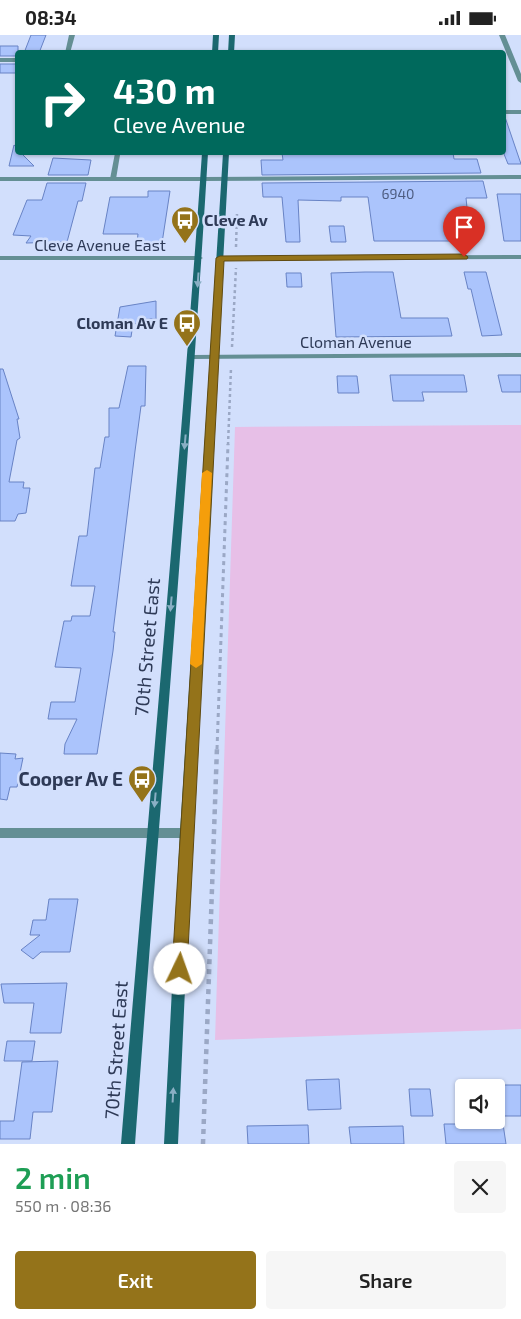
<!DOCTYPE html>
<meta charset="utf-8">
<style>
body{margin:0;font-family:"Exo 2",sans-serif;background:#f6f6f6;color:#222;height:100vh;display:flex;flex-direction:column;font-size:19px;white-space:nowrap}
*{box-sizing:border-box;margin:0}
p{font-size:16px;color:#767676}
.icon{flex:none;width:28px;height:28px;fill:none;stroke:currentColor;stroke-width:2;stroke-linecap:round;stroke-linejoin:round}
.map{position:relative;height:1109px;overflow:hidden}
.drawer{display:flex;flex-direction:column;background:#fff;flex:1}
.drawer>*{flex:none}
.hud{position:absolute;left:15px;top:15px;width:491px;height:105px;border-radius:5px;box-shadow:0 1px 4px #0004;background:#00695c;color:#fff;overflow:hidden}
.fabs{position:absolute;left:455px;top:1044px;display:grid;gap:10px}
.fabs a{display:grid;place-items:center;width:50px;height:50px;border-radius:5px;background:#fff;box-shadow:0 1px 4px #0004;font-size:25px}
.pin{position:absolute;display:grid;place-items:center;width:42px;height:42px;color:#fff;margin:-51px -21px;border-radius:50% 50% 50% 0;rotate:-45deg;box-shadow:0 0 5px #0007}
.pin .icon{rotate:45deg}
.me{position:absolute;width:55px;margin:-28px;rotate:3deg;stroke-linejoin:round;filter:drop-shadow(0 0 4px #0008)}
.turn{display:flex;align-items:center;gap:18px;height:105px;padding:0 15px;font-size:22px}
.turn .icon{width:65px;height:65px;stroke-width:2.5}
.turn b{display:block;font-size:35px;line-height:42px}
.round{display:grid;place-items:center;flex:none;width:52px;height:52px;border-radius:5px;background:#f6f6f6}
.summary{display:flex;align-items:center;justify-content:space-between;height:85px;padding:0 15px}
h1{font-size:30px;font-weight:600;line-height:38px;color:#1e9e55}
.primary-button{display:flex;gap:10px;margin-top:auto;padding:10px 15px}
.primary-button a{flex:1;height:58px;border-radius:5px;background:#94731a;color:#fff;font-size:20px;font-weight:600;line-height:58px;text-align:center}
.primary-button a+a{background:#f6f6f6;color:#222}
.status{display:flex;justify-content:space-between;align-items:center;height:35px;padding:0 25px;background:#fff;direction:ltr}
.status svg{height:14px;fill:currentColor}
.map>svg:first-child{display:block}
.green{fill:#e7bfe7}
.building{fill:#abc4fc;stroke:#6883c5}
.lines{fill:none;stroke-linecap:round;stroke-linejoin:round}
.path-far2{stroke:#9ba8c5;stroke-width:2.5;stroke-dasharray:3 3;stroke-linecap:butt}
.path-far1{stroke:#9ba8c5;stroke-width:3;stroke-dasharray:4 4;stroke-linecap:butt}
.path{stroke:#9ba8c5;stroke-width:4.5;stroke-dasharray:5 5;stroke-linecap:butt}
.service{fill:#648f94;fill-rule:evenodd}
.minor{fill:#648f94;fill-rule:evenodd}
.tertiary{fill:#648f94;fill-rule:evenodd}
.secondary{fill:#1b6870;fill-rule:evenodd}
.oneway{fill:#89afc4}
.route{fill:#94731a;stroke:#604b11}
.slow{fill:#f59e0b}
.labels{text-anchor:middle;stroke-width:5;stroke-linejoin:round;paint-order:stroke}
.far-number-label{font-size:14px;fill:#4d5c80}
.far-poi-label{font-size:16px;font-weight:bold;fill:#2e3a57;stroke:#d2dffc;text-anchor:start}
.far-street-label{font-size:16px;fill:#2e3a57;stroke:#d2dffc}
.street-label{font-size:19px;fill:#2e3a57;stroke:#d2dffc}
.poi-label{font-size:19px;font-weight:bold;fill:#2e3a57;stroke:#d2dffc;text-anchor:end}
</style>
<div class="status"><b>08:34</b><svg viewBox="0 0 49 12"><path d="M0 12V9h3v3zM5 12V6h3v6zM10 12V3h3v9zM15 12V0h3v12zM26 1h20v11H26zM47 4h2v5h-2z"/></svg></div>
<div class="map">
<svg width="521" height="1109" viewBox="0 0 521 1109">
<rect width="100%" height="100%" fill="#d2dffc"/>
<path class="green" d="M521,390V994L215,1005L235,392Z"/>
<path class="building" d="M31,0H46L39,18H24Z
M0,11H18V21H0Z
M0,29H18V38H0Z
M504,82H505L521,129H508L504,119Z
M14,110L18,113V118H21L34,131H9Z
M282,118H453L454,124H477L481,138L262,140L261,125H283Z
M53,123L91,125L88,140H48Z
M483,146L487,163H466L469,192L474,206H374L368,162H341V166L298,165L300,207H286L282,162H263L262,148Z
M47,148H86L82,166H78L67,207L26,208L31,201L13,200L27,165H42Z
M148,156H170L162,208H137L138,199H103L110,162H148Z
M497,159H521V206H504Z
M329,191H344L346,207H331Z
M365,237H393L401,283H448L452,301L336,302L331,238Z
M464,237H486L502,300L482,301L471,254H468Z
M286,238H301L302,252H287Z
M156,266V284H146V288L133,289L131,302L115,301L120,272Z
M128,331H146L145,371H141L135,416L113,597H115L113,616L97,719H64L65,709L77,684H48L51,667H75L81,633L55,632L64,586H71L72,581H90L95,551H71L79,501H87L95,433H100L105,402H109V373H119Z
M0,334H3L19,384H17L20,403L17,405L9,447H24L23,453H30L26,478L18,479L15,486H0Z
M390,340H464L467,357H422L424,366H393Z
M498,340H521V357H502Z
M337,341H357L359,358H338Z
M0,718L16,719L15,724L23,723L17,752H10L7,765L0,764Z
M49,864H78L70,917H41L33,924L21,915L40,900H30L33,885H46Z
M67,948L61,998H30L34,968H4L1,949Z
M7,1006H35L32,1026H4Z
M58,1026L52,1077H33L30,1104H0V1086H14L22,1027Z
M339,1044L341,1074L308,1075L306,1045Z
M494,1050H521V1081H498L496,1052Z
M409,1054H430L433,1081H411Z
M444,1089H503L506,1109H446Z
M308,1090L309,1109H248L247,1091Z
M403,1091L404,1109H351L349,1092Z"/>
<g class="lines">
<path class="path-far2" d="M236,212L237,178
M232,312L236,233
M228,410L231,333"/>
<path class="path-far1" d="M217,714L228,409"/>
<path class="path" d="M203,1109L217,712"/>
<path class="service" d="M115,118H123L120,120L116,144L113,146L110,144Z"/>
<path class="minor" d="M69,0H75L70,18H65Z
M499,0H505L521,39V48L518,46Z
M0,23H18V27H0Z
M504,75H521V79H504Z
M0,142H203L206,144L203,146H0Z
M521,220V224L220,225L216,223L220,221Z
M0,221H199L203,223L199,225H0Z
M521,318V322L192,324L188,322L192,320Z
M0,793H186L190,795L192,798L190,801L186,803H0Z"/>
<path class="tertiary" d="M521,140V144L203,146L200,144L203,142Z"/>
<path class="secondary" d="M213,0H219L218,18H212Z
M229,0H235L234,18H228Z
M202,118H208C188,449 159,779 135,1109H121C148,779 179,449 202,118Z
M223,118H229L192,798L178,1109H164L180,798Z"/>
</g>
<defs><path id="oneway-solid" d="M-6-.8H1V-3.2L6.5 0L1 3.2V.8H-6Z" transform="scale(1.25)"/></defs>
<g class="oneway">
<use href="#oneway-solid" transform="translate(198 245) rotate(94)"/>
<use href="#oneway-solid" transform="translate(185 407) rotate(95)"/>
<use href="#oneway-solid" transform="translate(171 569) rotate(95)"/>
<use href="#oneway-solid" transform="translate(155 765) rotate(95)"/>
<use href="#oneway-solid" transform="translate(173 1060) rotate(-87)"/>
</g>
<path class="route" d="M464,219L468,222L467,224L224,226L187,934L185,939L180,941L174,939L172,934L216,223L220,221Z"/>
<path class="slow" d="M207,435L212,438L202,629L196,633L190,629L202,438Z"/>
<defs>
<g id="bus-pin" transform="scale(1.4375)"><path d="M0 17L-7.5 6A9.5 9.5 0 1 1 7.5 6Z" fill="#94731a" stroke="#d2dffc"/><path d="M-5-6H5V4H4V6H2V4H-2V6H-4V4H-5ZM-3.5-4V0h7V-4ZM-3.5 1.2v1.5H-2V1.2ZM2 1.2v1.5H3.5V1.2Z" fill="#fff"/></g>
</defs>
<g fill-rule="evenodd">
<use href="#bus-pin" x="185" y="185"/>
<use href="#bus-pin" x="187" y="288"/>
<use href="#bus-pin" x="142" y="744"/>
</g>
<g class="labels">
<g class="far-number-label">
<text x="398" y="164">6940</text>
</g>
<g class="far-poi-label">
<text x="204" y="191">Cleve Av</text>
<text x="168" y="294" text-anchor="end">Cloman Av E</text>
</g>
<g class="far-street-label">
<text x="100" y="216">Cleve Avenue East</text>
<text x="356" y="313">Cloman Avenue</text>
</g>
<g class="street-label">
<text transform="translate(147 612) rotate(-85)" y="7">70th Street East</text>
<text transform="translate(116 1015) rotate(-86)" y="7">70th Street East</text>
</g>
<g class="poi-label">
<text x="123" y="751">Cooper Av E</text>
</g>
</g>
</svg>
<div class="fabs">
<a><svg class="icon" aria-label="sound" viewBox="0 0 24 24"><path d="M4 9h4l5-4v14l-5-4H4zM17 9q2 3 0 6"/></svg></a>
</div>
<div class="pin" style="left:464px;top:222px;background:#d93025"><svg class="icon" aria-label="arrive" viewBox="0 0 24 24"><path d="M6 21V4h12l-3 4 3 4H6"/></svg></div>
<svg class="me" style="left:180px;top:934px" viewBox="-20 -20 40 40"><circle r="19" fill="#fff"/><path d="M0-13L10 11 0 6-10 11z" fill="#94731a"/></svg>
<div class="hud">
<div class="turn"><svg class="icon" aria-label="right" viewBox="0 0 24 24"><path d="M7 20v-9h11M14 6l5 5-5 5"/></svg><div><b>430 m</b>Cleve Avenue</div></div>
</div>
</div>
<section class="drawer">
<div class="summary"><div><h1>2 min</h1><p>550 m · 08:36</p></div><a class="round"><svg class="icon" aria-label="close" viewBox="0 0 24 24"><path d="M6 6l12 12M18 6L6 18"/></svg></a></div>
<div class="primary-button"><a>Exit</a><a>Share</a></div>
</section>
